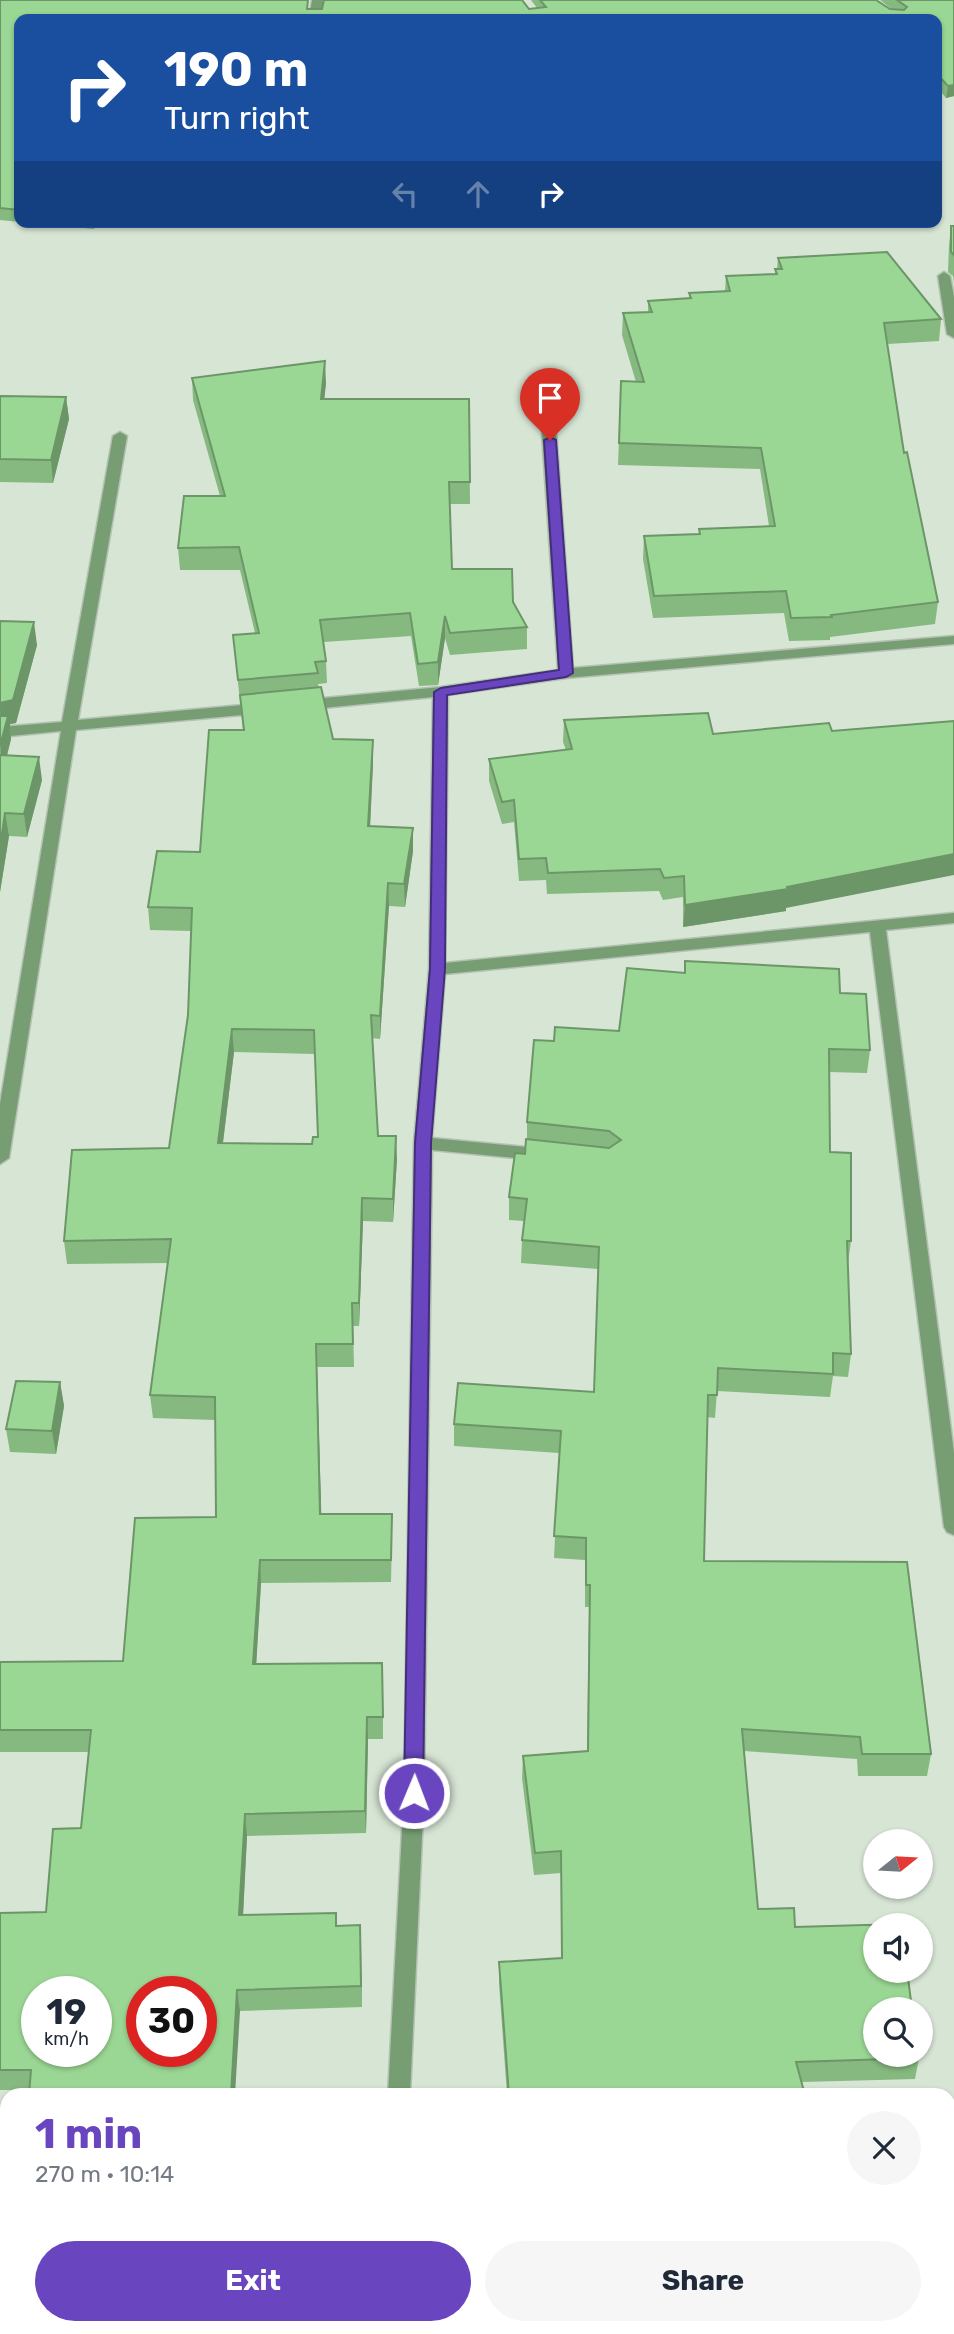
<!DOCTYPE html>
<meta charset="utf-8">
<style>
body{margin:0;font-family:Rubik,sans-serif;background:#f6f6f7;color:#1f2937;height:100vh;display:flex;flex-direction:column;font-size:26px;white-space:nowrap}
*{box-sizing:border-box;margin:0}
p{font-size:23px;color:#747a83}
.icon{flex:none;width:38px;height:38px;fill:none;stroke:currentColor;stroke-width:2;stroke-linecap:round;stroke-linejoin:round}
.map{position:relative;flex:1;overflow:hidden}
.side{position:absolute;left:0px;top:2088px;width:956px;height:247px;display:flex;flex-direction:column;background:#fff;border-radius:21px 21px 0 0;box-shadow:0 2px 5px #0004}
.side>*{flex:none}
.guide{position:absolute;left:14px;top:14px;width:928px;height:214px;border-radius:14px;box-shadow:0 2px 5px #0004;background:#1a4fa0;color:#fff;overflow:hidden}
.needle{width:46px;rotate:72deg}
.fabs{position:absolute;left:863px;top:1829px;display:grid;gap:14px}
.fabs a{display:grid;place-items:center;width:70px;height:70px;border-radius:50%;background:#fff;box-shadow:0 2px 5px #0004;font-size:35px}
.speed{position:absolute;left:21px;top:1976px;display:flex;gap:14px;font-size:35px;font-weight:700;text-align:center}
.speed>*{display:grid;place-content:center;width:91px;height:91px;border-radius:50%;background:#fff;box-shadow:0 2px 5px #0004;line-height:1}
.speed small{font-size:18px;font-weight:400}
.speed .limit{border:10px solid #d22;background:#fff;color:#111}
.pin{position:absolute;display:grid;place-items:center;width:60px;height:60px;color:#fff;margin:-72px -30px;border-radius:50% 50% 50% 0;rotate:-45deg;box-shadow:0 0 7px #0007}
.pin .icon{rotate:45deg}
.me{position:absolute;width:77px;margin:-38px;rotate:1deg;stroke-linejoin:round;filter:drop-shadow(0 0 5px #0008)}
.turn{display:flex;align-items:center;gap:24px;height:147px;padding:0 35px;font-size:32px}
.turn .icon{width:91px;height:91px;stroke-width:2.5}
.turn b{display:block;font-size:49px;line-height:60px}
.lanes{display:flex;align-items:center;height:66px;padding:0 35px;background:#0003;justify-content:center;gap:35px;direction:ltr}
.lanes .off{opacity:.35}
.round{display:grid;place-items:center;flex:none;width:74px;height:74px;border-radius:37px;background:#f6f6f7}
.overview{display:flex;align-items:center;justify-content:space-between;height:119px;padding:0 35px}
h1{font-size:42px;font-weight:700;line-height:52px;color:#6946bf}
.primary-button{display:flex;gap:14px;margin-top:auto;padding:14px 35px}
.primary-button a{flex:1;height:80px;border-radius:42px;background:#6946bf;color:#fff;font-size:28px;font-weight:700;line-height:80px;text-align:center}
.primary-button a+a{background:#f6f6f7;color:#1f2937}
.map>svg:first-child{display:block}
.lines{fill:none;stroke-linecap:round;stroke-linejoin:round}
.minor-casing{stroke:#b4c1b3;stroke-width:3}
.minor{fill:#779e72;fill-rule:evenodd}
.wall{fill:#85b97f;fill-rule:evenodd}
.shaded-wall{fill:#6c9668}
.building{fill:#9bd794;stroke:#6c9668;stroke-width:2;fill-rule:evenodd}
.route{fill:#6946bf;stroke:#442e7c;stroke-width:2}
</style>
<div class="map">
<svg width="954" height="2334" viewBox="0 0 954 2334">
<rect width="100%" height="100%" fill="#d7e5d5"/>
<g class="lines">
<g class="minor-casing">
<path id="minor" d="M312,0H324L321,19H309Z
M944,272L950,276L954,297V338L947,334L938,276Z
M546,385L553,389L573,668L954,636V644L566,678L448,695L445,963L954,913V923L886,930L954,1453V1535L947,1532L944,1527L870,932L445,974L432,1138L546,1149L555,1155L546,1161L432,1150L424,1793L410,2095H388L404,1793L414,1143L429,969L433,697L303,710L295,705L303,700L441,687L558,670L539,389Z
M120,432L127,436L78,720L265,703L273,708L265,713L76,730L9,1158L0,1164V1104L61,731L0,737V727L62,722L113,436Z
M376,2328H400V2334H376Z"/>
</g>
<use href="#minor" class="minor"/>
</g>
<path class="wall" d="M0,0L309,9L537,8L531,0H876L890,9L893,10L880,0H954V96L946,98L936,86V19H19V222L0,220Z
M22,222H129L126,228L95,225L94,229Z
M951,226H954V283L953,276L948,272L949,245Z
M778,258L941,319L939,341L887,344L904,453L938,602L935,624L830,637V640L789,641L784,613L653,618L643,559L644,536L699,534V529L769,526L760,469L618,465L621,381L636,382L622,335L623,313L648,312V301L689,298V293L725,291L726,276L775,274V269H777Z
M192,378L326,383L324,399H469L470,504H450L452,569L513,602L527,627V649L450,655L445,638L438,685L419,686L411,636L324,642L326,661L327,683L318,684L333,739L373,740V763L370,826L413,851L405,907L389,906L380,1039L372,1038L378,1136L397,1159L393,1222L363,1221L359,1326H353L354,1367H317L321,1514L392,1536L391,1582L261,1583L256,1664L383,1685V1739H368L366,1833L247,1836L243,1915L336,1913L337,1926L360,1925L362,2007L240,2011L29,2090H0V1913L46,1912L81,1828L89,1752H0V1662L123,1661L216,1517L215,1420L153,1418L150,1395L168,1263L67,1264L64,1241L169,1148L188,1015L191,931L150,930L148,907L200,852L243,730L233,635L255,633L240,570H180L178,548L220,496L193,400ZM234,1052L315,1054L318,1137L312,1144L223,1143Z
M0,396L66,397L69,419L53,483L0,482Z
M0,621L37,645L16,723L10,724L11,739L7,756L42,780L27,837L9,836L0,892Z
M564,720L713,734L786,908V911L683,927V897L663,900L659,891L547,894L546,880L519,881L514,822L502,824L489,781V759L566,750L563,742Z
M685,961L840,993L870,1050L867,1073L829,1072L830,1152L851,1241L848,1263L851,1354L848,1377L833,1376L830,1397L717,1391L715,1418L707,1417L704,1561L931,1754L927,1776H858L857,1759L744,1751L758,1909L795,1927L919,2058L915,2079L802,2082L805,2095H507L499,1983V1962L561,1958V1873L534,1875L522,1778L523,1756L587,1751L589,1607H585V1560L554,1558L559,1453L454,1446V1424L594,1392L598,1269L521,1263L522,1240L524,1221L509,1220V1197L525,1154L527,1139V1122L554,1041L619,1031L684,973Z
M60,1382L64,1406L56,1454L10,1452L6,1429Z
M0,2163H7V2230H0Z
M185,2328H319V2334H186Z
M658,2328H920L922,2334H659Z"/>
<path class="shaded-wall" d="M954,85V96L946,98L948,86Z
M325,361L326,383L322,421L321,399Z
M66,397L69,419L53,483L51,460Z
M445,616V638L438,685V662Z
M34,622L37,645L16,723L10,724L11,739L1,778L0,703Z
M373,740V763L369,849L368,826Z
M39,757L42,780L27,837L24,814Z
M5,813L9,836L0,892V847Z
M413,828V851L405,907L404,884Z
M954,854V875L786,908V911L683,927L685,905L787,887Z
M388,883L389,906L380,1039V1016Z
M232,1029L234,1052L220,1166L218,1143Z
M396,1136L397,1159L393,1222V1199Z
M362,1198L363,1221L359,1326V1303Z
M316,1344L317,1367L322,1537L320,1514Z
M60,1382L64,1406L56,1454L52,1431Z
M260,1560L261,1583L255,1686L253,1664Z
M367,1717L368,1739L366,1833L365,1811Z
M245,1814L247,1836L242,1936L239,1915Z
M360,1925L361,1947L362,2007L361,1986Z
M237,1990L240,2011L235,2095H231Z"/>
<path class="building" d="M0,0H308L307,9H322L324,0H522L529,9L546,7L540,0H876L890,9L904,10L907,7L897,0H954V85L948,86L936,73V19H19V210L0,208Z
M951,226H954V255L951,252Z
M887,252L941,319L884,323L904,453L907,452L938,602L831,615L832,617L791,618L786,591L654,596L644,536L700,534L699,529L775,526L761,448L619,443L621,381L644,382L623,313L652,312L648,301L691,298L689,293L730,291L726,276L777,274L775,269H782L778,258Z
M325,361L321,399H469L470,482H449L452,569H512L513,602L527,627L450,633L445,616L438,662L418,664L410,613L320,620L326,661L315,662L318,673L238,680L233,635L259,633L239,547L178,548L184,496H225L192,378Z
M0,396L66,397L51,460L0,459Z
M0,621L34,622L13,700L0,703Z
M321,687L333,739L373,740L368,826L413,828L404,884L388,883L380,1016L371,1015L378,1136H396L393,1199L362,1198L359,1303H352L353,1344H316L320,1514H392L391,1560H260L253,1664L382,1663L383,1717H367L365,1811L245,1814L239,1915L336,1913V1926L360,1925L361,1986L237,1990L231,2095H29L31,2070H0V1913L46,1912L53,1829L81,1828L91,1730H0V1662L123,1661L135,1518L216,1517L215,1397L150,1395L171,1239L64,1241L72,1150L169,1148L188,1015L192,908L148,907L157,851L200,852L209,730H244L240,695ZM232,1029L314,1030L318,1137H313L312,1144L218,1143ZM37,1992H96V2051H37ZM142,1992H201V2051H142Z
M708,713L713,734L829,723L832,731L954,721V854L787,887L788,889L685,905L684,876L664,878L660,869L548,873L546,858L519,859L514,800L502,802L489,759L572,749L564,720Z
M0,716H8L0,746Z
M0,755L39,757L24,814L5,813L0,847Z
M685,961L839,969L840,993L866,994L870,1050L829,1049L830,1152L851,1153V1241H847L851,1354L833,1353V1374L718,1368L717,1395H708L704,1561L907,1562L931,1754H862L860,1737L742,1729L758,1909L794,1908L795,1927L900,1924V1925H875V1970H907L912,2009H875V2054H919V2058L796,2062L805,2095H509L499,1962L562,1958L561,1851L535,1853L523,1756L588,1751L590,1585H586V1538L554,1536L561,1431L454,1424L458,1383L594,1392L599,1247L522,1240L527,1199L509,1197L515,1153L525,1154L526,1139L609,1148L621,1140L609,1131L527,1122L534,1040L554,1041L555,1027L619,1031L627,968L685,973Z
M16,1381L60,1382L52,1431L6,1429Z
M0,2163H7V2210H0Z
M219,2328H317V2334H215Z
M664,2328H920L922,2334H666Z"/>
<path class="route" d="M550,437L556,440L573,673L566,677L447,695L445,969L431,1143L423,1793L420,1799H407L404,1793L415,1143L430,969L434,692L441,688L559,670L544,440Z"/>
</svg>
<div class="fabs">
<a><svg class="needle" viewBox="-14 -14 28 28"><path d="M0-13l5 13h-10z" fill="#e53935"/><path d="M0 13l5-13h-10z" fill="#747a83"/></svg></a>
<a><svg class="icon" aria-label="sound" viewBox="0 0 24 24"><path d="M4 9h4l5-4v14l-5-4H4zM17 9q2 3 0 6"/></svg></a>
<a><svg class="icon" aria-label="search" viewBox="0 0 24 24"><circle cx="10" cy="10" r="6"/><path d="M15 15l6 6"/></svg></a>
</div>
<div class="speed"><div>19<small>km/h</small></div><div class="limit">30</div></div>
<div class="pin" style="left:550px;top:440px;background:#d93025"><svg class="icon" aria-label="arrive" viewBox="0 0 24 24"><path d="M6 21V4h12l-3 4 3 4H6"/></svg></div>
<svg class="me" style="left:414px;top:1793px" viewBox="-20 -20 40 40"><circle r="17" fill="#6946bf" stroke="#fff" stroke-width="3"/><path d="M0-11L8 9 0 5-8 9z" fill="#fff"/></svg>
<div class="guide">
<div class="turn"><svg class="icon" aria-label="right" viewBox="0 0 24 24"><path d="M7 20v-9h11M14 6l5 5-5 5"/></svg><div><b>190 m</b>Turn right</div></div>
<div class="lanes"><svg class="icon off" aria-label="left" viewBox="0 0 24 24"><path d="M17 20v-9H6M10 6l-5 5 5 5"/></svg><svg class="icon off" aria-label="ahead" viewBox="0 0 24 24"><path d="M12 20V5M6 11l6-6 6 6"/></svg><svg class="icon" aria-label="right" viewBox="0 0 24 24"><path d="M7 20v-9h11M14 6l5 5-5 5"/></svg></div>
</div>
<section class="side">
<div class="overview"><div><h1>1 min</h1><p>270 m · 10:14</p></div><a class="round"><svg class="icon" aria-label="close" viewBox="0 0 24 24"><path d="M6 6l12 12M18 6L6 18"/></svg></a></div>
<div class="primary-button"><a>Exit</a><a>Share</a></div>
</section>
</div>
